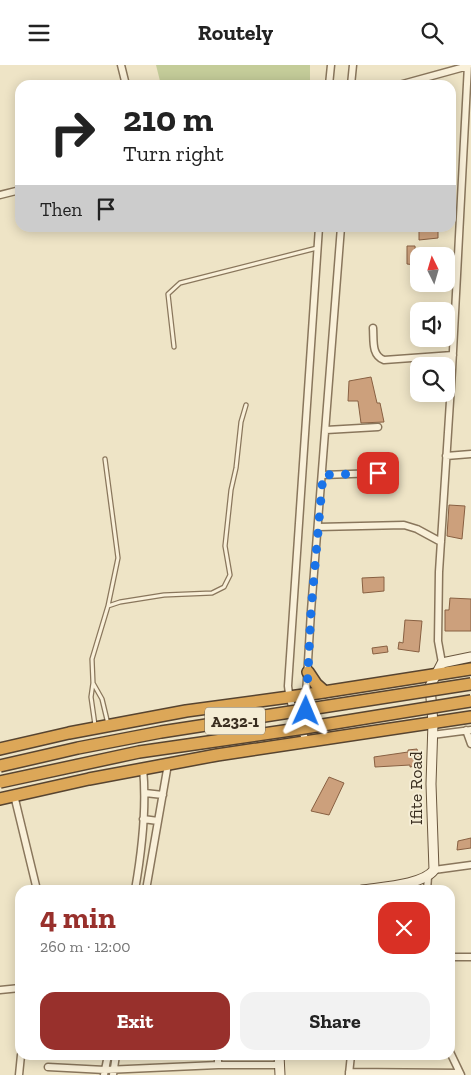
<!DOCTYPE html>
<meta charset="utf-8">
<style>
body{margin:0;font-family:"Zilla Slab",serif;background:#f2f2f2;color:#222;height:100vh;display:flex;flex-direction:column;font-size:19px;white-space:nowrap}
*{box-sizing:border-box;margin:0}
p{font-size:16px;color:#767676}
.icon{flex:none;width:28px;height:28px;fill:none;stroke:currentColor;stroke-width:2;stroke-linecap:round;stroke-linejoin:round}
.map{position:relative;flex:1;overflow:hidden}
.sheet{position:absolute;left:15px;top:820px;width:440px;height:175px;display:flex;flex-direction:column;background:#fff;border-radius:15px;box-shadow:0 2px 12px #0003}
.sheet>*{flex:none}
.guide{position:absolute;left:15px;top:15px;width:441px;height:152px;border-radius:15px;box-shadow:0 2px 12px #0003;background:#fff;color:#222;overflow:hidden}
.needle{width:32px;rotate:355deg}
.fabs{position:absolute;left:410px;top:182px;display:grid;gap:10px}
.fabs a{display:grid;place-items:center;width:45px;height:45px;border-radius:10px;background:#fff;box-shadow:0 2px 12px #0003;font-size:25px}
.pin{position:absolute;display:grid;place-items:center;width:42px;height:42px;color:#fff;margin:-21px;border-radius:10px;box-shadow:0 2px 8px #0006}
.me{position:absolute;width:55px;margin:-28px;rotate:1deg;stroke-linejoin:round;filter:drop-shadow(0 0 4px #0008)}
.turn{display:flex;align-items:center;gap:18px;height:105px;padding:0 25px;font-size:22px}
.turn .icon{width:65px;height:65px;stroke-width:2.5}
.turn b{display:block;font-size:35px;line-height:42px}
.then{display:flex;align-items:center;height:48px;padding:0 25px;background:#0003;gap:10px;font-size:19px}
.round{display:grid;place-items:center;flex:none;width:52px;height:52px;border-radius:15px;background:#f2f2f2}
.overview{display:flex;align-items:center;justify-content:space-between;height:85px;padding:0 25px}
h1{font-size:30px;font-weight:700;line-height:38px;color:#98302c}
.button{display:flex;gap:10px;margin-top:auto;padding:10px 25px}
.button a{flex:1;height:58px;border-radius:15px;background:#98302c;color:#fff;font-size:20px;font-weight:700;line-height:58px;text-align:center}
.button a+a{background:#f2f2f2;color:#222}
header{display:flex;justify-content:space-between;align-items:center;height:65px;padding:0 25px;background:#fff;font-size:22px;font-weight:700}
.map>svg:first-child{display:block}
.green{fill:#c4cc99}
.building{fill:#cca07c;stroke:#886042}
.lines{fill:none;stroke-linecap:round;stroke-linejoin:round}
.lane-casing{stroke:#89765c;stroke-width:5.5}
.street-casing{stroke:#89765c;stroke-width:9}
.secondary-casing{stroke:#6b573f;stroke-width:11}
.highway-casing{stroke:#574430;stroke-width:14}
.lane{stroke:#f9f0d9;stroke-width:3}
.street{stroke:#f9f0d9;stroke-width:6}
.secondary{stroke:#f9f0d9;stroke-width:9}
.highway{stroke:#dca758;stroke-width:11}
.highway-bridge-casing{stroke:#574430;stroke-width:14;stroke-linecap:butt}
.highway-bridge{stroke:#dca758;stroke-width:11}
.route{stroke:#1a73e8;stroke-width:9;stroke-dasharray:0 16.2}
.labels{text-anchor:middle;stroke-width:4;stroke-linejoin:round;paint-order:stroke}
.shield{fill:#f5edd5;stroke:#716756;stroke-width:1}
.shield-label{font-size:16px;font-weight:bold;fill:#392d1f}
.street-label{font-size:18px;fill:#392d1f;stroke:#f5edd5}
</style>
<header><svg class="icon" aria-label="menu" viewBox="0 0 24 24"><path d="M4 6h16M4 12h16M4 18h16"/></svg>Routely<svg class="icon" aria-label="search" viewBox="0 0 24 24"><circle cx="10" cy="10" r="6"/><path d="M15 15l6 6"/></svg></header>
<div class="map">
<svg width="471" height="1010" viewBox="0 0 471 1010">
<rect width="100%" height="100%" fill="#eee4c6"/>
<path class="green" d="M156,0H310V20H161Z"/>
<path class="building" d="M419,162H438V173L419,175Z
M407,181H415L416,200L407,199Z
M371,312L377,338H380L384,357L361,358L358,336H348L349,316Z
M449,440L465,441L462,474L447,471Z
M384,512V526L363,528L362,513Z
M450,533L471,534V566H445V545H449Z
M405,555L422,556L419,587L398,584L399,577L403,578Z
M387,581L388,587L373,589L372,583Z
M417,684L421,700L410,702V700L375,702L374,692L408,687V685Z
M329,712L344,718L329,750L311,746Z
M471,773V783L457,785L458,776Z"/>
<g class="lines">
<g class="lane-casing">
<path id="lane" d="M174,282L168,229L180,218L317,183
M108,541L120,537L164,530L212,528L224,522L230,510L225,481L231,425L236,403L241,357L246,340
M93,618L102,634L108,659
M95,660L91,632L93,618L92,594L108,541L118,493L105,394"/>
</g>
<g class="street-casing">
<path id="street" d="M121,0L126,20
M329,20L331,0
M351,20L353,0
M399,20L468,1
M0,130L20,125
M373,263C374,275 371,290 384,295L453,290
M326,365L378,362
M446,391L471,389
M323,410L378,408
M318,462L404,460L417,464L441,477
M442,598L438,576L439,507L452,305L468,0
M307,664L306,630L311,546L341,162
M466,665L471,679
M432,670L471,665
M307,677C298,659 290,642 288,621L319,162
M145,728L163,730
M14,730L37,825
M143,754L158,756
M434,805L471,800
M135,825C142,785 147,743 143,703
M146,825L168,699
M427,825L428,812
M450,892H471
M0,925L20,923
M450,987L461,1010
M218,990V1000
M48,1002L105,1005L218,1000H279
M349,1007L460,1008
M349,1009L351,990
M19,1010L21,990
M104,1010L108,990
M113,1010L116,990"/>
</g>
<g class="secondary-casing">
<path id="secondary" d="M362,825C381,822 423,820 434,805L431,719L433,658L430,621L442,598L471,592
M279,990L280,1010"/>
</g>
<g class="highway-casing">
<path id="highway" d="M308,607L316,619L325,627
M0,684L69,668L186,646L311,629L471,604
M0,734L89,714L217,690L471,652"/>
</g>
<use href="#lane" class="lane"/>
<use href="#street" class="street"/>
<use href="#secondary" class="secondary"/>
<use href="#highway" class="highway"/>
<g class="highway-bridge-casing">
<path id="highway-bridge" d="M0,701L78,683L161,667L471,619
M0,717L139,687L298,664L471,636"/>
</g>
<use href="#highway-bridge" class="highway-bridge"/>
</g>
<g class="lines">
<path class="route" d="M306,646L311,546L323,410L378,408"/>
</g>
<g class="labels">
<rect class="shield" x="205" y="642.5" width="60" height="27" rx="4"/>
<g class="shield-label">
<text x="235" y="662">A232-1</text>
</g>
<g class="street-label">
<text transform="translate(416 723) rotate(-90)" y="6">Ifite Road</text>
</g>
</g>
</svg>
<div class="fabs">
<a><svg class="needle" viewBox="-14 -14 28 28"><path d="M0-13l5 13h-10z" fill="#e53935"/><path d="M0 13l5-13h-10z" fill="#767676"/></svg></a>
<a><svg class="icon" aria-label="sound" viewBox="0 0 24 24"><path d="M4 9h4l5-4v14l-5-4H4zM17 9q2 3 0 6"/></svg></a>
<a><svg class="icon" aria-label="search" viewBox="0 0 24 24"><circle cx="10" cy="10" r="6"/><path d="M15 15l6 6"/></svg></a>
</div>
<div class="pin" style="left:378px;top:408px;background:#d93025"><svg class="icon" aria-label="arrive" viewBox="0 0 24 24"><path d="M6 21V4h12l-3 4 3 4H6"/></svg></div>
<svg class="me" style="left:306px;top:646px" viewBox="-20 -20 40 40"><path d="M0-17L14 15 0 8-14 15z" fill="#1a73e8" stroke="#fff" stroke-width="4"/></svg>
<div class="guide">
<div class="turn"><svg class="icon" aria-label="right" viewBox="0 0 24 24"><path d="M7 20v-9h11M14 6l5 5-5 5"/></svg><div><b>210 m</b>Turn right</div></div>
<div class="then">Then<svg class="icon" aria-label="arrive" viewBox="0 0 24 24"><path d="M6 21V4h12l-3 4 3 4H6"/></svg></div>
</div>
<section class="sheet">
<div class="overview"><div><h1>4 min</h1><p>260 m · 12:00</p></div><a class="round" style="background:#d93025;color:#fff"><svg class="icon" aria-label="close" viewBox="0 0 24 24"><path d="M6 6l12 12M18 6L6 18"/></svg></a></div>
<div class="button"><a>Exit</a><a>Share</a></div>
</section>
</div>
